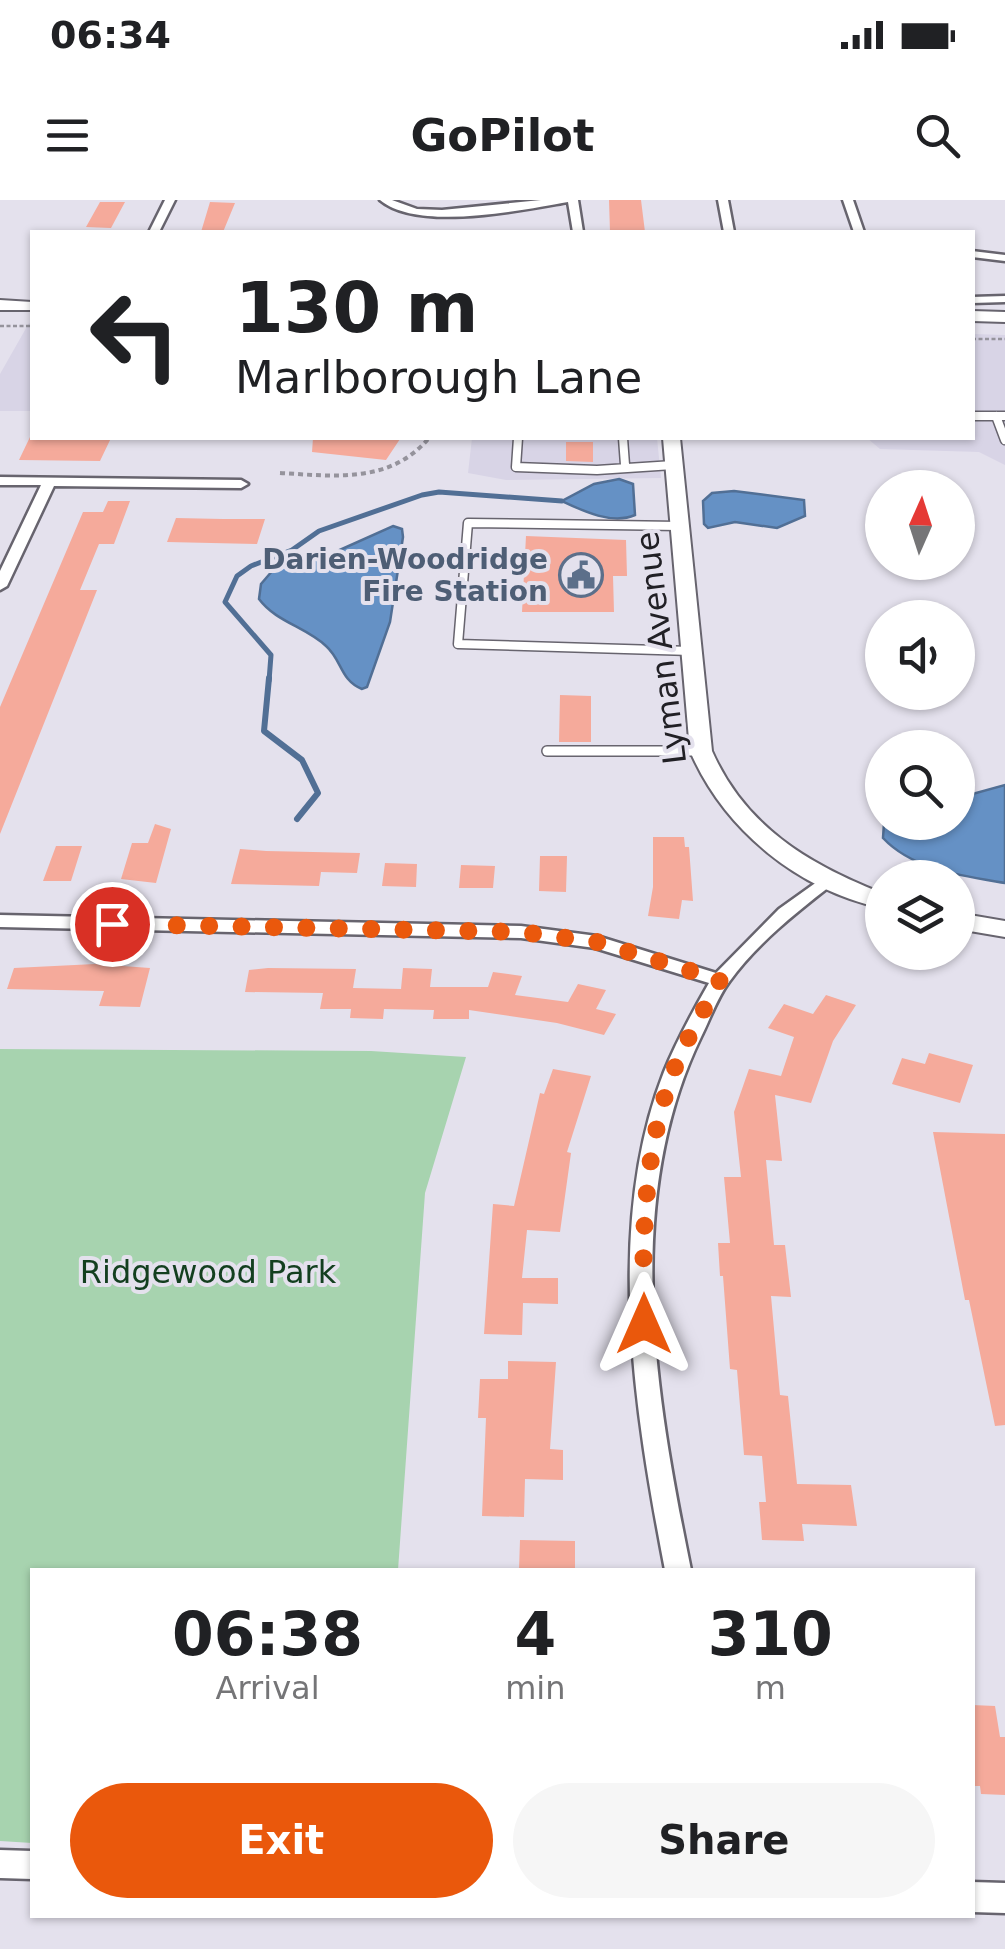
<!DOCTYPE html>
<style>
body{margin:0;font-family:"DejaVu Sans",sans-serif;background:#f6f6f6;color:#202124;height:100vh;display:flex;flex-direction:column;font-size:38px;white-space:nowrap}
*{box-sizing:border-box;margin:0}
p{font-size:32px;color:#757577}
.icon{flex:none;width:55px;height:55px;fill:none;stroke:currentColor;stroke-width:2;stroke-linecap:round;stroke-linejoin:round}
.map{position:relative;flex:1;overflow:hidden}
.sheet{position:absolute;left:30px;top:1368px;width:945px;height:350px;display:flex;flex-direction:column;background:#fff;border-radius:0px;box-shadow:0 2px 8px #0004}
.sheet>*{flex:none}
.guide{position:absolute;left:30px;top:30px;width:945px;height:210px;border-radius:0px;box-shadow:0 2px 8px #0004;background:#fff;color:#202124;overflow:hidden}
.needle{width:65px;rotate:3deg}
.controls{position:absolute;left:865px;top:270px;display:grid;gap:20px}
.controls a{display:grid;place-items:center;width:110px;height:110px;border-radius:50%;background:#fff;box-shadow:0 2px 8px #0004;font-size:50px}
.pin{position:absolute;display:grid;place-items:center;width:85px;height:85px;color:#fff;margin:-42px;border:5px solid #fff;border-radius:50%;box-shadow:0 2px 10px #0007}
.me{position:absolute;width:110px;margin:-55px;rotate:0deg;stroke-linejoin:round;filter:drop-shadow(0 0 8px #0008)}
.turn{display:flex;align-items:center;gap:35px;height:210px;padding:0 40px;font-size:45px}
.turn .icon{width:130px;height:130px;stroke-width:2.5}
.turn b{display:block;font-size:70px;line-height:85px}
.eta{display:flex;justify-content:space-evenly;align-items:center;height:170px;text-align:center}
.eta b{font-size:60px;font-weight:700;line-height:70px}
.cta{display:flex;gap:20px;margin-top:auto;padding:20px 40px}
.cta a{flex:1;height:115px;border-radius:60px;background:#ea580c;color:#fff;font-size:40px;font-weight:700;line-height:115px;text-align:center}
.cta a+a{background:#f6f6f6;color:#202124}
.status{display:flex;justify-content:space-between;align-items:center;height:70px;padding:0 50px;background:#fff;direction:ltr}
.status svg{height:28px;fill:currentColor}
header{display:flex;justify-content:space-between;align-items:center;height:130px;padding:0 40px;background:#fff;font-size:45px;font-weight:700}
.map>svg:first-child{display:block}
.built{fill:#d8d4e6}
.green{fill:#a7d3af}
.water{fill:#6591c5;stroke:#516f95;stroke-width:2.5}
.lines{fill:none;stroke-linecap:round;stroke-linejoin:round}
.stream-far1{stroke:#516f95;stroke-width:5}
.stream{stroke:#516f95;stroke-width:6}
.building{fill:#f5aa9b}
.lane-far1-casing{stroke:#67646e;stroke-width:11}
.lane-casing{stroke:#67646e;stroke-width:12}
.street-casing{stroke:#67646e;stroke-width:5}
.secondary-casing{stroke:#67646e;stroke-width:4}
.path-far1{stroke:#95939c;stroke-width:2.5;stroke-dasharray:4 2.5;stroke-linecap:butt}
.path{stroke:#95939c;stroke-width:4;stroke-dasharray:5 4;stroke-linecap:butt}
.lane-far1{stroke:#fff;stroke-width:8}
.lane{stroke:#fff;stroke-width:9}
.street{fill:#fff;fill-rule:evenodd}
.secondary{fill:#fff;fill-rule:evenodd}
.route{stroke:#ea580c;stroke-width:18;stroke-dasharray:0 32.4}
.labels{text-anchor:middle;stroke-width:8;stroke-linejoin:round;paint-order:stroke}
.far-service-label{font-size:28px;font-weight:bold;fill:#4e5e75;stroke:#e4e1ed;text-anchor:end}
.street-label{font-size:32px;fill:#212025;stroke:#e4e1ed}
.park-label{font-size:32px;fill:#133f1f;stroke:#e4e1ed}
</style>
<div class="status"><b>06:34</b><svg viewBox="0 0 49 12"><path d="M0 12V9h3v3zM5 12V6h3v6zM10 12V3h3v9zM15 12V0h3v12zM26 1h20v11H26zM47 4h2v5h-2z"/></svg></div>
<header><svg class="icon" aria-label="menu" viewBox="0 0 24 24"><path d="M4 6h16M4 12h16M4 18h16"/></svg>GoPilot<svg class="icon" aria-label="search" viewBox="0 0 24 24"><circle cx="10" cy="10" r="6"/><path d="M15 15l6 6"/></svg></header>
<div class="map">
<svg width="1005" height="1749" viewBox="0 0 1005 1749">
<rect width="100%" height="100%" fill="#e4e1ed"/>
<path class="built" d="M29,123L32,124V211H0V174Z
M973,134L1005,135V265L979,252L880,249L867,238H972Z
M472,238H657L661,278L506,280L468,273Z"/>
<path class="green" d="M0,849L371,851L466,857L425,993L398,1370H32V1643L0,1641Z"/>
<path class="water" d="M619,279L633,284L635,315C612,325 583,311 562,301L594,284Z
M734,291L804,300L805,316L777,328L735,322L708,328L704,324L703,301L712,293Z
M393,326L402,329L403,337L390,422L367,487L362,489C340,480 342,460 326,446C306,427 276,422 259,399L261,384L273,370L333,353Z
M1005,585V683C963,676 913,670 883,638L884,623L958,622V598Z"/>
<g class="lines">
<path class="stream-far1" d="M269,481L271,455L225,402L237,376L251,366L292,350L319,331L422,295L439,292L562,301"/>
<path class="stream" d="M269,478L264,531L302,560L318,593L297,619"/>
</g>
<path class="building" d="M609,0H641L645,32H610Z
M100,2H125L111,28L86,27Z
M210,2L235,3L223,32H201Z
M30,237L32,238H111L100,261L19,260Z
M313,238H383L400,239L386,260L312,252Z
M566,242H593V262L566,261Z
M108,301H130L114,344H99L80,390H97L0,634V507L83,312H103Z
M176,318L223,319H265L257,344L167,342Z
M526,336L626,340L627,376H613L614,412H522Z
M560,495L591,496V542H559Z
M155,624L171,629L156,683L121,679L132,643H148Z
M653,637H684L685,647H689L693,701L682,700L679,719L648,716L653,687Z
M56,646H82L71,681H43Z
M240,649L266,651L360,653L357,673L321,672L319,686L231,684Z
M540,656H567L566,692L539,691Z
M385,663L417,664L416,687L382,686Z
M461,665L495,666L493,688H459Z
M95,764L150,768L140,807L99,806L104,791L7,789L14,768Z
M268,768L356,769L353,788L401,789L403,768L432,769L430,787H488L493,772L522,776L515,795L568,802L578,784L606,790L596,809L616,814L604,835L557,823L469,810V819H433L434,810L384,809L383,819L350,818L351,809H320L323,793L245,792L249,770Z
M826,795L856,805L833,841L811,903L775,895L782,961L766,960L774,1045H785L791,1097L771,1096L780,1195L788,1196L797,1284L851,1285L857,1326L802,1324L804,1341L762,1340L759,1302H766L762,1256L744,1255L737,1170L730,1169L723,1076H720L718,1043H730L724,977H741L734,912L749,869L781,876L794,837L768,828L784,804L813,814Z
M929,853L973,865L960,903L892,884L902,858L925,864Z
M553,869L591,876L567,952L571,953L560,1032L527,1030L522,1078H558V1104L523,1103L522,1135L484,1134L493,1004L514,1006L540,893L544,894Z
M933,932L1005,934V1225L995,1226L969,1100H965Z
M508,1161L556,1162L550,1249L563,1250V1280L525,1279L524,1317L482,1316L486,1218H478L480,1179H508Z
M520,1340L575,1341V1370H519Z
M972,1505L995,1506L1000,1537H1005V1595L981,1594L980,1586H972Z"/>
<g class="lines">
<g class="lane-far1-casing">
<path id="lane-far1" d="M972,216H1005
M996,216L1005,240
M518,238L516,267L597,270L673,265
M623,238L625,265
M679,326L468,323L458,444L691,451"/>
</g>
<g class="lane-casing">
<path id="lane" d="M547,551H700"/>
</g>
<g class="street-casing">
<path id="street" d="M165,0H175L159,32H149Z
M380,0H392L417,9L442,10L541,0H578L583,32H573L568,2C522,10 418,32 380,0Z
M718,0H728L734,32H724Z
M843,0H853L864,32H854Z
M972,51L1005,55V61L972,57Z
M1005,96V102L972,103V97Z
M0,277L241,280L248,284L241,288L54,286L7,386L0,390V371L41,285H0Z
M828,674L834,675L837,679L834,683C797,712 757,743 729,782C717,798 710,819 701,837C621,1002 656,1198 691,1370H665C635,1214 604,1025 664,872C676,842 693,811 709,783L595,748L521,738L0,727V715L521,726L597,736L716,773L779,709Z
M0,1650L32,1651V1679L0,1678Z
M972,1682L1005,1683V1713L972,1712Z"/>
</g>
<g class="secondary-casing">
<path id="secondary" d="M0,100L32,102V110H0Z
M972,111L1005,112V122L972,121Z
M663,238H680L712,551C745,626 808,664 882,693V708C798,690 724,630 690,551Z
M958,713L1005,721V737L958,729Z"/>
</g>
<path class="path-far1" d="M0,126H32
M972,139H1005"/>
<path class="path" d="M280,273C335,276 390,284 429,238"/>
<use href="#lane-far1" class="lane-far1"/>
<use href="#lane" class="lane"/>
<use href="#street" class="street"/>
<use href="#secondary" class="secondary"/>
</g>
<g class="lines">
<path class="route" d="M112,724L521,732L597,742L720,780C703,813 683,843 671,878C643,956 642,1042 644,1124"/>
</g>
<defs>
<g id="civic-ring" transform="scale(2.25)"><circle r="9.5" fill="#e4e1ed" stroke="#5c6f8a" stroke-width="1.5"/><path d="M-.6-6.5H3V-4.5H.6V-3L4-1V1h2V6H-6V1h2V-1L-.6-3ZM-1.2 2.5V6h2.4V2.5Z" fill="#5c6f8a"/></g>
</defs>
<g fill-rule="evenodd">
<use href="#civic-ring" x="581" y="375"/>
</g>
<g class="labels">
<g class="far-service-label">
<text x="548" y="369">Darien-Woodridge<tspan x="548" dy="32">Fire Station</tspan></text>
</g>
<g class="street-label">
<text transform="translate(661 448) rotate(-97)" y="11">Lyman Avenue</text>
</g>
<g class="park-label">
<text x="208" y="1083">Ridgewood Park</text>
</g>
</g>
</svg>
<div class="controls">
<a><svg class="needle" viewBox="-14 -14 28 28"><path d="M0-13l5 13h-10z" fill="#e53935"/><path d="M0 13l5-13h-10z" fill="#757577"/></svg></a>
<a><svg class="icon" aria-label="sound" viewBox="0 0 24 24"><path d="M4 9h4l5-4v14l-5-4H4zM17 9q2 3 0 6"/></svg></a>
<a><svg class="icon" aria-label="search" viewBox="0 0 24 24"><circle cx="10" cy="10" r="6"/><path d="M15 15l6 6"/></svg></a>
<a><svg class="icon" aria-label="layers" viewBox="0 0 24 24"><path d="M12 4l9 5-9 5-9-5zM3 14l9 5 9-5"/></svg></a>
</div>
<div class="pin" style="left:112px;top:724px;background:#d93025"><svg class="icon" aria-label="arrive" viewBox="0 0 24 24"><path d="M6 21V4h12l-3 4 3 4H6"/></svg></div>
<svg class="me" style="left:644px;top:1124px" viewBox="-20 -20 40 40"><path d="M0-17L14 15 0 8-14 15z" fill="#ea580c" stroke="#fff" stroke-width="4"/></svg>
<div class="guide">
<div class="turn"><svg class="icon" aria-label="left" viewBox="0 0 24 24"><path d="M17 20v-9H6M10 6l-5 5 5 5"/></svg><div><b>130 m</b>Marlborough Lane</div></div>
</div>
<section class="sheet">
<div class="eta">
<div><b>06:38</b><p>Arrival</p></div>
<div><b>4</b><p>min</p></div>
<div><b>310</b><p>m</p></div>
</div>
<div class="cta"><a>Exit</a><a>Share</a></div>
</section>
</div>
